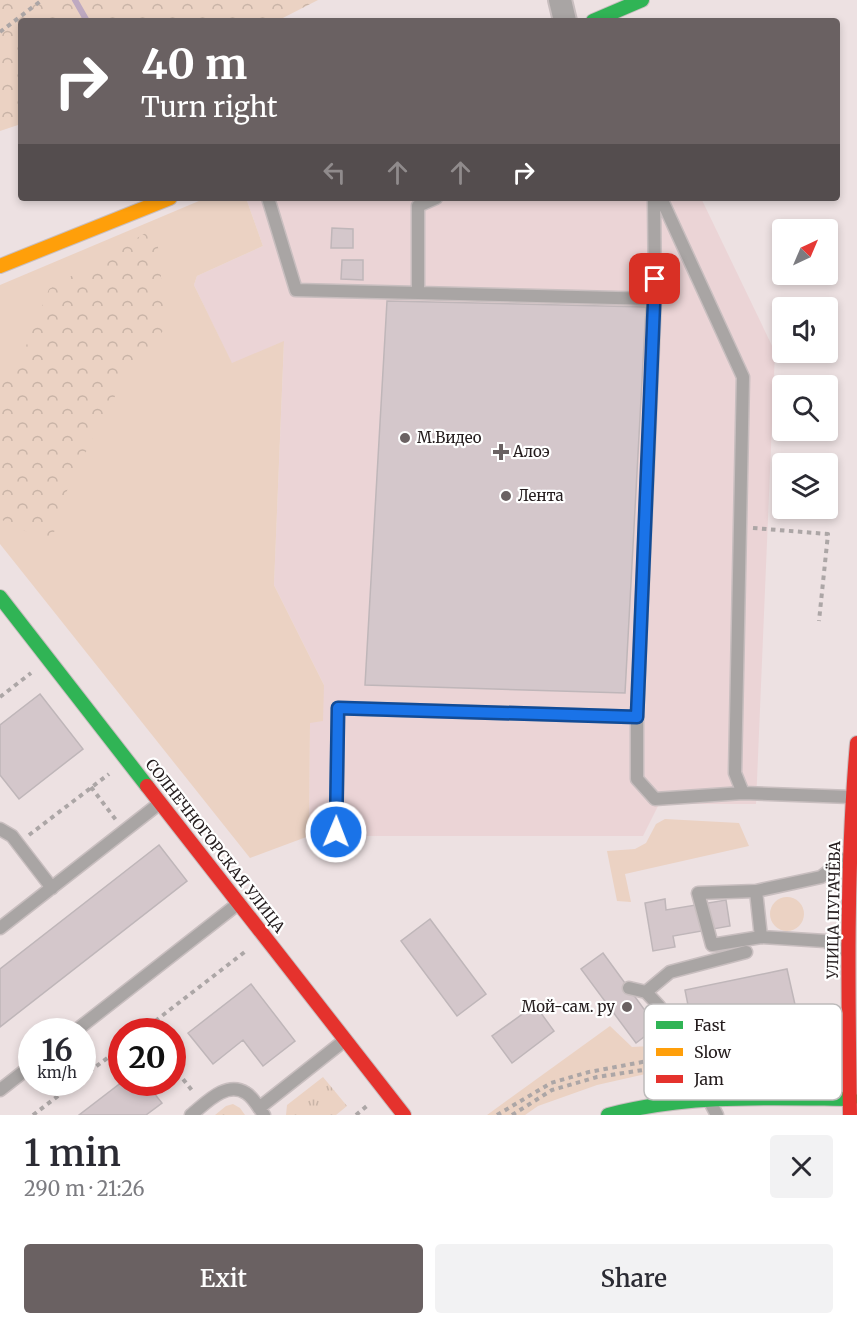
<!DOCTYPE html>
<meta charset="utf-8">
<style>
body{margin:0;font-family:Merriweather,serif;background:#f2f2f3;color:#2b2b33;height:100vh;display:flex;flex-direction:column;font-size:22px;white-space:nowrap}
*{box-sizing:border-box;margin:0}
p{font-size:20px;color:#7c7c81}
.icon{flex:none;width:33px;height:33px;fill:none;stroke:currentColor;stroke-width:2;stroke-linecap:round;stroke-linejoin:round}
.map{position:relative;height:1115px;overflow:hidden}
.sheet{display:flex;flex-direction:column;background:#fff;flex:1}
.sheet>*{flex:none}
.guide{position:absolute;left:18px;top:18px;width:822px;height:183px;border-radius:6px;box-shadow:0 3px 9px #0003;background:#6a6162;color:#fff;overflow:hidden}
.needle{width:39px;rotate:44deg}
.tools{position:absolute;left:772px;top:219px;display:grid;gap:12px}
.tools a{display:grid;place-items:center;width:66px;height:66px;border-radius:6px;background:#fff;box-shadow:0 3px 9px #0003;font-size:30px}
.speed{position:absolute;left:18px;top:1018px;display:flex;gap:12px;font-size:30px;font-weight:700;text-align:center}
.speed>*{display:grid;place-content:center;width:78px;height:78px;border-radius:50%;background:#fff;box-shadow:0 3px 9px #0003;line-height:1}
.speed small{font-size:15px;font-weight:400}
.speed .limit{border:9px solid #d22;background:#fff;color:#111}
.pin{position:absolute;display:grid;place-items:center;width:51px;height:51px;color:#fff;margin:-26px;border-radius:12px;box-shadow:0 3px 9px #0006}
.me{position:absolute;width:66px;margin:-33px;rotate:1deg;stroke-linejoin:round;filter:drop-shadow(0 0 4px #0008)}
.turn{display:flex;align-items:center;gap:21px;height:126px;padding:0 24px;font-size:27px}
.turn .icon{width:78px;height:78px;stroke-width:2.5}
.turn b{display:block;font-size:42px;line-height:51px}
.lanes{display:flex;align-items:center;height:57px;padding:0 24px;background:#0003;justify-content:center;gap:30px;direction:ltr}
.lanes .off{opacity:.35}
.round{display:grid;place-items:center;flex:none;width:63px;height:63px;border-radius:6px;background:#f2f2f3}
.summary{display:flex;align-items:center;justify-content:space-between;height:102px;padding:0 24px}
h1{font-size:36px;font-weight:600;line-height:45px}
.action{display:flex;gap:12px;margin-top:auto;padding:12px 24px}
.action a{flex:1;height:69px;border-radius:6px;background:#6a6162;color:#fff;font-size:24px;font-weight:600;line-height:69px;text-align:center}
.action a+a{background:#f2f2f3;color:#2b2b33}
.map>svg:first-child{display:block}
.built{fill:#ebd4d6}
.grass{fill:#ebd2c3}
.forest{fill:url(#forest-crowns)}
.park{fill:url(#park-tufts)}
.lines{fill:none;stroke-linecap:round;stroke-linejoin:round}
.stream{stroke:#bea9c1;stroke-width:6}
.building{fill:#d4c7cb;stroke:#bfb6b9;stroke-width:1.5}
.lane-casing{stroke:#c8bebf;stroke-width:15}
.street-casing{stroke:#c8bebf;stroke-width:26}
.fast-casing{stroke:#c8bebf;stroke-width:16}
.slow-casing{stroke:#c8bebf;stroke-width:16}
.jam-casing{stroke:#c8bebf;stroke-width:16}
.path{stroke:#aca6a6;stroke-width:4;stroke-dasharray:4.5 4.5;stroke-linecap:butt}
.lane{stroke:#a9a5a4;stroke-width:12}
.street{stroke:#a9a5a4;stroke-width:22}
.fast{stroke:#30b455;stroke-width:14}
.slow{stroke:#ff9f0a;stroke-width:14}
.jam{stroke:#e5322d;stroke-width:14}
.route-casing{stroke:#114b97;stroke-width:15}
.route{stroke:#1a73e8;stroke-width:10}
.poi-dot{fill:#6a6162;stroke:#fff;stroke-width:2}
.labels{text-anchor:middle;stroke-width:4.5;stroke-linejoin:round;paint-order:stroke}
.poi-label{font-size:15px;fill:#241c1d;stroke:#fff;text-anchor:start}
.street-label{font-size:15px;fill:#241c1d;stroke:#fff}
.key{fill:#fff;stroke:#bdbbbb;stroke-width:1.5}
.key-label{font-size:16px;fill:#241c1d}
</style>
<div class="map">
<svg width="857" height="1115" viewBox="0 0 857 1115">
<defs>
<pattern id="forest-crowns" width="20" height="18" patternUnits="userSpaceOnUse" patternTransform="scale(1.5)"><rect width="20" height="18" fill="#ebd2c3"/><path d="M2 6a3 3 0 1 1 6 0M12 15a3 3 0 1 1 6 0" fill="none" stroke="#c9b4a7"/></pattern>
<pattern id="park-tufts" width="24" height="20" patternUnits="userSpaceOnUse" patternTransform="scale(1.5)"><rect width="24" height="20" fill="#ebd2c3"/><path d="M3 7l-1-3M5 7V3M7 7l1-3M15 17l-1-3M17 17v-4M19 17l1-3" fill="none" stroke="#c9b4a7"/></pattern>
</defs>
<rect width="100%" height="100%" fill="#ede1e2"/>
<path class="built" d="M246,198H701L775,352L756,804H659L643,836H309L310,723L324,685L274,585L284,342L232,364L194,285L197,276L263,246Z"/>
<path class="grass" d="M206,198H246L263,246L197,276L194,285L232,363L284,341L274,585L324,685L323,721L310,723L309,836L250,858L0,544V285Z
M665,819L739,823L749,846L625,874L631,902L617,901L607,851L635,849L646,843L656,824Z
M770 914a17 17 0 1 1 34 0a17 17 0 1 1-34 0Z
M610,1026L632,1047L651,1046L663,1072L650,1073L597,1085L538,1106L525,1115H487Z"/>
<path class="forest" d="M0,0H318L277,21H21V124L0,131Z
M156,227L166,327L124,380L99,425L64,497L51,543L0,519V387L18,366L49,289Z"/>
<path class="park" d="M323,1077L347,1106L336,1115H286L287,1105Z
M233,1104L240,1108L245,1115H215L226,1106Z"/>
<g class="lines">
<path class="stream" d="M75,0L87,21"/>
</g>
<path class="building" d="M332,228L353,229V248H331Z
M342,260H363V280L341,279Z
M387,301L646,307L625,693L365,685Z
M40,694L83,749L19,799L0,775V725Z
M159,845L187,881L0,1027V969Z
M665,899L666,910L726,900L730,926L673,936L675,947L653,951L645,903Z
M430,919L486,994L457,1016L401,941Z
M603,953L657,1027L636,1043L581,969Z
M787,969L796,1009L693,1030L685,990Z
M251,984L295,1041L263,1066L243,1040L213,1064L188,1033Z
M535,1005L554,1031L512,1063L492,1036Z
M122,1082L146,1083L162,1103L146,1115H79Z"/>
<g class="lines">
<g class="lane-casing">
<path id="lane" d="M268,198L296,290L655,299
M661,198L743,377L735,773L743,793L851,797
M418,292V206L436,198
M637,717V779L655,799L743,793
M0,829L12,836L52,888
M336,832L338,708L637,717L655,299L654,198
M756,891L698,893L712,945L761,937
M0,928L160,803
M845,951L825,941L761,937L756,891L821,877L845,859
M629,988L646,992L659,1006L717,1115
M646,992L670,972L746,952
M74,1032L239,903
M681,1047L789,1028
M0,1090L32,1065
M259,1108L345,1040
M191,1115C205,1104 226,1080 246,1093C253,1097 259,1108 264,1115"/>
</g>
<g class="street-casing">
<path id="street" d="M560,0L565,21"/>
</g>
<g class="fast-casing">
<path id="fast" d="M593,21L642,0
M0,597L147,786
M608,1115C688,1094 769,1098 851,1099"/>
</g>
<g class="slow-casing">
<path id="slow" d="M0,266L170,198"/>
</g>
<g class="jam-casing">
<path id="jam" d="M147,786L404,1115
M850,1115C848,991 846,867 857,743"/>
</g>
<path class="path" d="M0,32L42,0
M753,528L828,534L819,621
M0,697L31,673
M91,787L116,820
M29,835L109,774
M141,1032L246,951
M172,1065L194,1093
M82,1077L122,1047
M33,1115L75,1083
M356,1115L368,1105
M497,1115L551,1083L589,1072L669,1057
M512,1115L552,1090L597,1077L676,1065"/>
<use href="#lane" class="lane"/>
<use href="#street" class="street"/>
<use href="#fast" class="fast"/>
<use href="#slow" class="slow"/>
<use href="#jam" class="jam"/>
</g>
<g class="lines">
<g class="route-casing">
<path id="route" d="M336,832L338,708L637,717L655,279"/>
</g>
<use href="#route" class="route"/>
</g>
<g class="poi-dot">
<circle cx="405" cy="438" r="6"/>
<path d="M498 443h6v6h6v6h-6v6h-6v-6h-6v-6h6z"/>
<circle cx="506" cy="496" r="6"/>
<circle cx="627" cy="1007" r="6"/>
</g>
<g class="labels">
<g class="poi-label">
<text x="417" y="443">М.Видео</text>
<text x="513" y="457">Алоэ</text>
<text x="518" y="501">Лента</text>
<text x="615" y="1012" text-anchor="end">Мой-сам. ру</text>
</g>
<g class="street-label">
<text transform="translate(215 846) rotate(52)" y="5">СОЛНЕЧНОГОРСКАЯ УЛИЦА</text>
<text transform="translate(834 910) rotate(-89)" y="5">УЛИЦА ПУГАЧЁВА</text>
</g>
</g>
<rect x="644" y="1004" width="198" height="96" rx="9" class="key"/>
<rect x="656" y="1021" width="27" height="8" fill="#30b455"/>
<rect x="656" y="1048" width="27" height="8" fill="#ff9f0a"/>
<rect x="656" y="1075" width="27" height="8" fill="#e5322d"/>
<g class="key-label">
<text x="694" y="1031">Fast</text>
<text x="694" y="1058">Slow</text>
<text x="694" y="1085">Jam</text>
</g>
</svg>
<div class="tools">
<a><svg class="needle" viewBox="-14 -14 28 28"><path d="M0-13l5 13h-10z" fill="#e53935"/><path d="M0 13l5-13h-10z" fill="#7c7c81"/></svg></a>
<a><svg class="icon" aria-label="sound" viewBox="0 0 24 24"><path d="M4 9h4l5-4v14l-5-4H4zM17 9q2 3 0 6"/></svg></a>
<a><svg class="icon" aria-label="search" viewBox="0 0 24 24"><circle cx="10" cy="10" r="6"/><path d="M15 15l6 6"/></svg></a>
<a><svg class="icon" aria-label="layers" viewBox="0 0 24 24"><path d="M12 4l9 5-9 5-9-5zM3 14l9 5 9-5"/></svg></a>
</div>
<div class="speed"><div>16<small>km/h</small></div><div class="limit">20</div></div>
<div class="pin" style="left:655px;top:279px;background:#d93025"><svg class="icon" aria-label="arrive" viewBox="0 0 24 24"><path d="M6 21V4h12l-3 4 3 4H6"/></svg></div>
<svg class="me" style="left:336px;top:832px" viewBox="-20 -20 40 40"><circle r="17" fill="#1a73e8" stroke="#fff" stroke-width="3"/><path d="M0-11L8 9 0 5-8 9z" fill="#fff"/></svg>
<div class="guide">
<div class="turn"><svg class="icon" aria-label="right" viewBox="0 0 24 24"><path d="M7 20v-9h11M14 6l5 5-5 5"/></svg><div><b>40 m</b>Turn right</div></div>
<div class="lanes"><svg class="icon off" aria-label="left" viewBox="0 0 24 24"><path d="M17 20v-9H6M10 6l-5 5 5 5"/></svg><svg class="icon off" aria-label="ahead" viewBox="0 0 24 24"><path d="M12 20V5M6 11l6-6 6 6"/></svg><svg class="icon off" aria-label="ahead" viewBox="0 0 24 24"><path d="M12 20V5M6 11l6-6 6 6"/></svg><svg class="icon" aria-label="right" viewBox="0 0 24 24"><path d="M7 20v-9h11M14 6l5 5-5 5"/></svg></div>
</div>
</div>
<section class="sheet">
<div class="summary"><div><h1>1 min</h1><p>290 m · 21:26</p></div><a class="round"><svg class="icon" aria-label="close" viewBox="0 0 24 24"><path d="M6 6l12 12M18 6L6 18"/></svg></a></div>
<div class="action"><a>Exit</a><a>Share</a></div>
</section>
